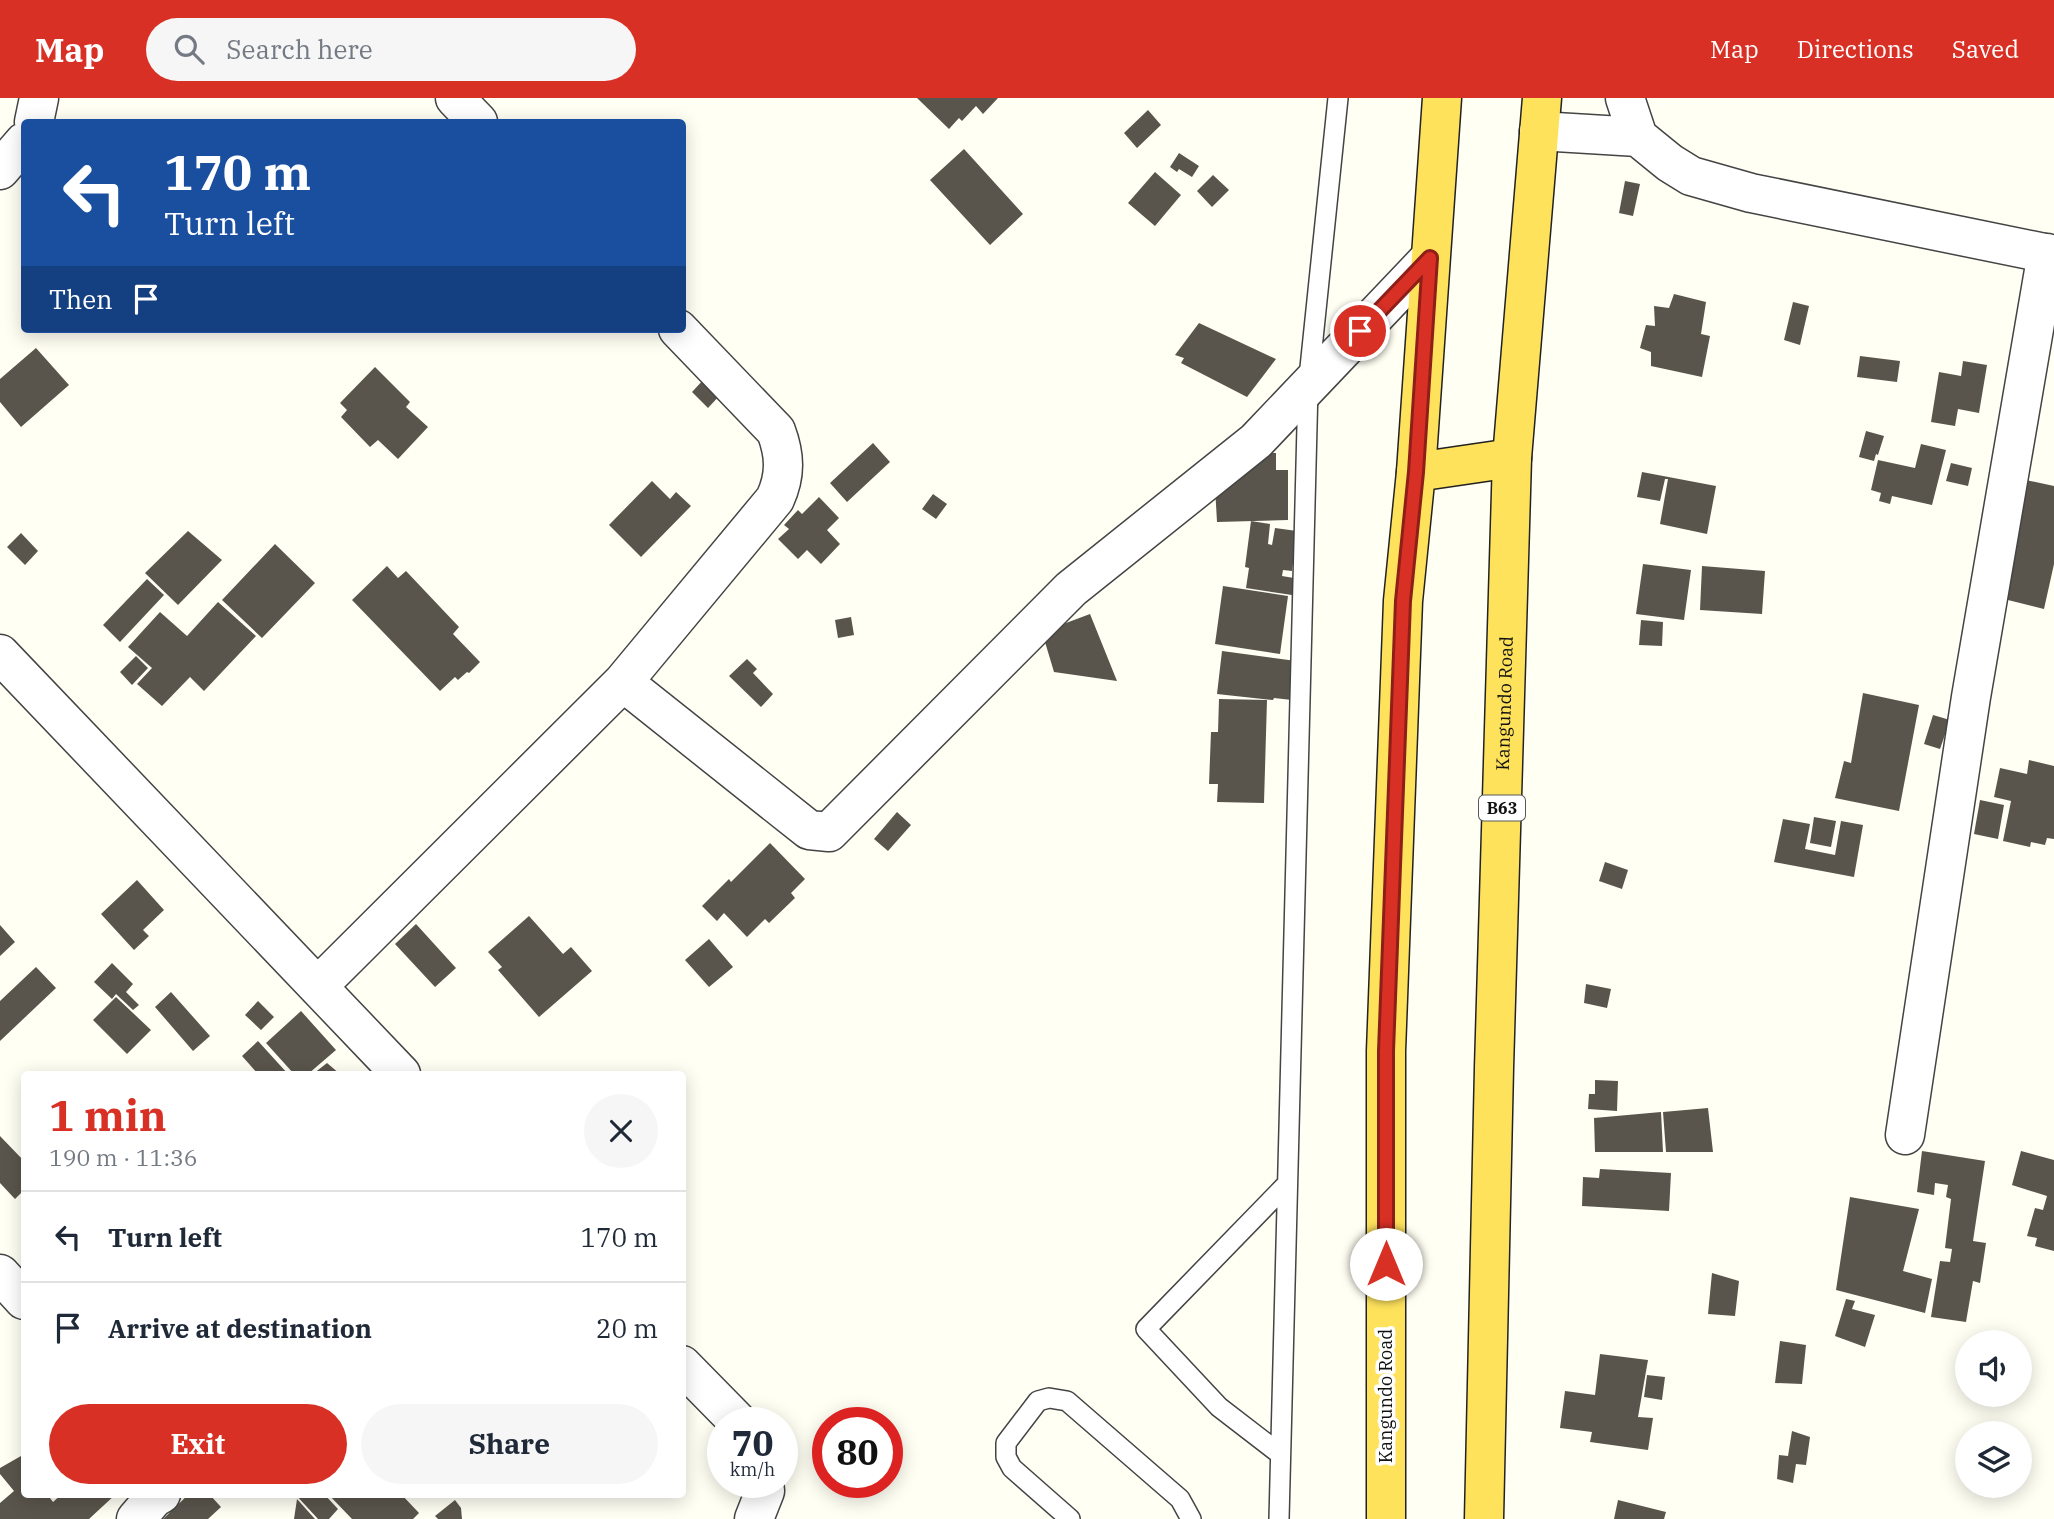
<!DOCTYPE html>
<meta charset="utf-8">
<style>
body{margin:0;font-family:"IBM Plex Serif",serif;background:#f6f6f7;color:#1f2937;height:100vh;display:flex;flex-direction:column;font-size:26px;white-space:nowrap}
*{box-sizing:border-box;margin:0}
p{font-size:23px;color:#747a83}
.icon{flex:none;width:38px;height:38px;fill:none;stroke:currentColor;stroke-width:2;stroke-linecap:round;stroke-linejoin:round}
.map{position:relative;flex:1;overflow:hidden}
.details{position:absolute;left:21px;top:973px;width:665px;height:427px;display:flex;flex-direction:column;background:#fff;border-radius:7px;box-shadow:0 4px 18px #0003}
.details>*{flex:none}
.hud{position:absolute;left:21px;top:21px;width:665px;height:214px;border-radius:7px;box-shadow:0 4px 18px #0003;background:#1a4fa0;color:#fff;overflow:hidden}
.fabs{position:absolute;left:1955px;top:1232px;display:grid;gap:14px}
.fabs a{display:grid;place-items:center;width:77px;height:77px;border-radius:50%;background:#fff;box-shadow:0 4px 18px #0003;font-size:35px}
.speed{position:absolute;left:707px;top:1309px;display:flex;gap:14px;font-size:35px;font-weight:700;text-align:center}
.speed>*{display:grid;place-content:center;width:91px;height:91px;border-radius:50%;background:#fff;box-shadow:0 4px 18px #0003;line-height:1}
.speed small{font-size:18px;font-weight:400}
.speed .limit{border:10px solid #d22;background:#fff;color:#111}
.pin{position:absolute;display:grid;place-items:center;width:60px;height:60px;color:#fff;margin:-30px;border:4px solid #fff;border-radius:50%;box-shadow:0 2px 7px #0007}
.me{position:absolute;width:77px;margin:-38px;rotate:0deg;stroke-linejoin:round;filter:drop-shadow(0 0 5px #0008)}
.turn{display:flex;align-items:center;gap:24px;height:147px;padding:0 28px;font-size:32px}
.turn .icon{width:91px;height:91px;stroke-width:2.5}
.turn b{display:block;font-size:49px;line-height:60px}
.then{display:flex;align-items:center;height:66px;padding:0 28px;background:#0003;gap:14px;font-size:26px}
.round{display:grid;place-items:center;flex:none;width:74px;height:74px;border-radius:37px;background:#f6f6f7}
.summary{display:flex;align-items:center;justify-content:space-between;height:119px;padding:0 28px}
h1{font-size:42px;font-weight:700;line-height:52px;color:#d93025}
.cta{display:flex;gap:14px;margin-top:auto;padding:14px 28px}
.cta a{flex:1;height:80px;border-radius:42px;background:#d93025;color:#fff;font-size:28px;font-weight:700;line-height:80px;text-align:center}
.cta a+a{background:#f6f6f7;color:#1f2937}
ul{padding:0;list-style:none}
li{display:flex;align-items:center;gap:21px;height:91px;padding:0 28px;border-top:2px solid #e0e1e3}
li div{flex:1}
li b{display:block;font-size:26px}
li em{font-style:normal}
header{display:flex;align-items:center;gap:42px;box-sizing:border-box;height:98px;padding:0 35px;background:#d93025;color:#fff}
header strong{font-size:33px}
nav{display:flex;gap:38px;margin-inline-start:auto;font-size:24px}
.search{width:490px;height:63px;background:#f6f6f7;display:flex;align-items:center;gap:18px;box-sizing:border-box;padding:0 24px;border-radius:38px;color:#747a83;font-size:26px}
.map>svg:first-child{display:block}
.building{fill:#5a554c}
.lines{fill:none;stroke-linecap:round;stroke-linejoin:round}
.service-casing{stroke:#444;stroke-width:22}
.minor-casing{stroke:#444;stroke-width:41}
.trunk-casing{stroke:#222;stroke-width:41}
.service{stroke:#fff;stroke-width:19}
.minor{stroke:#fff;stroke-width:38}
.trunk{stroke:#fee25c;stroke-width:38}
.route-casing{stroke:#8d1f18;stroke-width:18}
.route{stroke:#d93025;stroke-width:12}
.labels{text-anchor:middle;stroke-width:7;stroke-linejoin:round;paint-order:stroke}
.shield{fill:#fff;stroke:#585858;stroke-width:2}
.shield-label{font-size:16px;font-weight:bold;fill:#111}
.street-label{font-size:18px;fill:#111;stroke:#fff}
</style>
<header>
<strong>Map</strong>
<div class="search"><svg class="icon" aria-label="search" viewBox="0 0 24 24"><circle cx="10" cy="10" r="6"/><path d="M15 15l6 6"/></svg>Search here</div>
<nav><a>Map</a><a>Directions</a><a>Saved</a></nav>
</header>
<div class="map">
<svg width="2054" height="1421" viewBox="0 0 2054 1421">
<rect width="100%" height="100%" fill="#fffff4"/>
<path class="building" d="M917,0H998L983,16L976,8L962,23L959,20L949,31Z
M1148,12L1161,27L1137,50L1124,35Z
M964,51L1023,116L990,147L930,82Z
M1179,55L1199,68L1192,79L1179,71L1177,74L1170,69Z
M1155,74L1181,97L1155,128L1128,105Z
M1213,77L1229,92L1212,109L1197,93Z
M1625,83L1640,86L1633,118L1619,115Z
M1674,196L1706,204L1701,236L1710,238L1702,279L1651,268V254L1640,250L1646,227L1655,228L1654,208L1669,210Z
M1793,204L1809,208L1800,247L1784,242Z
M1199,225L1276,261L1247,299L1181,265L1184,260L1175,257Z
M36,250L69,287L21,329L0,304V281Z
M1860,258L1900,263L1897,284L1857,279Z
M1963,263L1987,267L1979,315L1958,311L1955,328L1931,324L1939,274L1961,278Z
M375,269L410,304L406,309L428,329L398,361L378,342L370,349L341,319L347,312L340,305Z
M705,280L721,296L708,310L692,294Z
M1866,333L1884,338L1878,357L1876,356L1874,363L1859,359Z
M873,345L890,364L847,404L830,385Z
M1921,346L1946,352L1932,407L1892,398L1890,406L1879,403L1881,395L1871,392L1878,362L1915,370Z
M1247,355H1276V372H1288V422L1217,424L1215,389H1231V372Z
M1951,365L1972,370L1968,388L1946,383Z
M1642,374L1716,388L1707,436L1660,426L1668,381H1665L1660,403L1637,399Z
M2016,380L2054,388V466L2044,511L1996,499Z
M652,383L670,401L676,394L691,408L641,459L609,427Z
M933,396L947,406L936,421L922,411Z
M819,399L839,420L827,432L840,446L821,466L807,452L798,461L778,441L789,431L784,427L798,412L802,416Z
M1251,423L1270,426L1268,446L1272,447L1275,430L1297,433L1292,473L1283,472L1282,478L1294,480L1292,497L1246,490L1249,470L1245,469Z
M188,433L222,462L178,507L145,475Z
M21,435L38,453L25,467L7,449Z
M275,446L315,485L262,540L222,502Z
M1643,466L1691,472L1684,522L1636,516Z
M387,468L398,480L406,473L459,529L453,536L480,564L469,575L467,574L458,582L455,579L440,593L352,502Z
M1702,468L1765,473L1762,516L1700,512Z
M147,481L164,497L120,544L103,527Z
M1223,488L1288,498L1280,556L1215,546Z
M218,504L256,538L204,593L190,579L162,608L137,586L152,570L128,549L160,514L187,538Z
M1090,516L1117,583L1054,574L1042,534Z
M851,519L854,537L838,540L835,522Z
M1641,522L1663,524L1662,548L1639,547Z
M1222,553L1296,563L1292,602L1274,600L1273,602L1217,596Z
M136,558L148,570L132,587L120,574Z
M747,561L757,571L753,575L773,596L761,609L729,578Z
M1863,595L1919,607L1899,713L1835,700L1844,663L1851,665Z
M1219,601L1267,602L1264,705L1217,704L1218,686H1209L1211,634H1218Z
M1933,617L1950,622L1940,651L1924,646Z
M2029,662L2054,668V741L2047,740L2045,747L2031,744L2030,749L2003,743L2011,703L1994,699L2000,670L2027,676Z
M1980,702L2004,707L1998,741L1974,736Z
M897,714L911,727L888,753L874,741Z
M1814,719L1836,723L1831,749L1810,745Z
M1783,721L1810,726L1805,751L1835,757L1841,723L1863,727L1854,779L1774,764Z
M770,745L805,781L791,795L795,800L769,825L765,821L747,839L724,815L717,823L702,808L729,781L731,784Z
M1605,764L1628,772L1622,791L1599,783Z
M137,782L164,812L143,832L149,838L134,852L101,816Z
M529,818L563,856L571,849L592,873L539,919L498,872L502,869L488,854Z
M416,826L456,870L435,889L395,846Z
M0,827L15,844L0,858Z
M709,841L733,869L709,889L685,862Z
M112,865L133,886L126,894L139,907L133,912L116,896L112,901L94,884Z
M36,869L56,890L0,943V903Z
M1586,886L1611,891L1607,910L1584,905Z
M171,894L210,938L193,953L155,909Z
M116,899L151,932L127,956L93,922Z
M258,903L274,919L261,932L245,917Z
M301,913L336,952L308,976H294L266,945Z
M258,943L288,976H258L242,958Z
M327,965L340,976H313Z
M1595,982L1618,983L1617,1013L1588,1011L1589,996H1595Z
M1708,1010L1713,1054H1666L1663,1014Z
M1661,1014L1663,1054H1595L1594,1020Z
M0,1038L24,1063V1092L15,1101L0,1085Z
M1922,1053L1985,1063L1973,1143L1986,1145L1980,1185L1973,1183L1966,1224L1931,1219L1940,1163L1950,1164L1952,1151L1945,1150L1951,1101L1946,1099L1948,1087L1935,1085L1934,1097L1917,1094Z
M2021,1053L2054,1062V1153L2035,1148L2037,1140L2027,1138L2035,1110L2043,1112L2047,1098L2012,1087Z
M1600,1071L1671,1075L1669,1113L1582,1108L1583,1079L1599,1080Z
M1850,1099L1919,1111L1903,1173L1932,1181L1925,1215L1836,1192Z
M1712,1175L1739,1183L1735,1218L1708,1216Z
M1846,1201L1855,1203L1852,1211L1875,1217L1865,1249L1835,1238Z
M1780,1243L1806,1247L1802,1286L1775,1285Z
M1600,1256L1648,1262L1638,1319L1653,1320L1648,1352L1590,1344L1592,1334L1560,1330L1565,1293L1595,1297Z
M1647,1277L1665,1279L1662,1302L1644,1299Z
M1792,1333L1810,1339L1806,1367L1796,1366L1793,1385L1777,1381L1779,1357L1788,1358Z
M21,1358L24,1359V1396H47L53,1404L62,1396H116L89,1421H0V1405L14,1393L0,1376V1370Z
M189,1396H209L221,1409L208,1421H163Z
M295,1396H324L338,1411L329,1421H318Z
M328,1396H401L419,1415L413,1421H352Z
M297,1401L315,1421H294Z
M455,1402L461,1410L462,1421H438L435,1418Z
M1618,1402L1666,1414L1664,1421H1614Z"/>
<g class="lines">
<g class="service-casing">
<path id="service" d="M1280,1356L1219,1309L1146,1231L1287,1086
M1070,1421L1012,1370L1006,1359V1345L1038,1303L1049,1300L1067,1303L1180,1401L1191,1421
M1279,1421L1308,289L1338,0"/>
</g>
<g class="minor-casing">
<path id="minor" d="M455,0L478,24
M1625,0L1638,39L1670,65L1691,78L1751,95L2054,157
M34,24L39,0
M1539,33L1638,39
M0,72L24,44
M0,556L401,976
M623,584L809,732L829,734L1071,491L1256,343L1430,160
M318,888L623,584L775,401C786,377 785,357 776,333L678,231
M1905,1037L1971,599L2047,155
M0,1176L24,1202
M682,1267L739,1325
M136,1421L154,1400L161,1396
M754,1421L765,1393L764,1384"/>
</g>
<g class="trunk-casing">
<g id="trunk">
<path d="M1416,374L1512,360"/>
<path d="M1386,1421V953L1403,503L1416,374L1442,0"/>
<path id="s1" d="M1484,1421L1494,970L1512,360L1542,0"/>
</g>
</g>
<use href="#service" class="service"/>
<use href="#minor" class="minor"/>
<use href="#trunk" class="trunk"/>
</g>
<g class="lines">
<g class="route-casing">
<path id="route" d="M1360,233L1430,160L1416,374L1403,503L1386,953V1166"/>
</g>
<use href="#route" class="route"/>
</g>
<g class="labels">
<rect class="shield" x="1479" y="697.5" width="46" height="25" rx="5"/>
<g class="shield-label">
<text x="1502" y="716">B63</text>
</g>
<g class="street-label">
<text dy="6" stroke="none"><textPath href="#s1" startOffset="816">Kangundo Road</textPath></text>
<text transform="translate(1386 1298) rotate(-90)" y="6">Kangundo Road</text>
</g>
</g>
</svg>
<div class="fabs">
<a><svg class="icon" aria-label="sound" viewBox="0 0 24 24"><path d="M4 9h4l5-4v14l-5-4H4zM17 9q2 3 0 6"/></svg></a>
<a><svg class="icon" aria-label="layers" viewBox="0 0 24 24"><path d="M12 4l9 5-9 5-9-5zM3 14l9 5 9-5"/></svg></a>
</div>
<div class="speed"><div>70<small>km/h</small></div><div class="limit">80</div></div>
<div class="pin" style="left:1360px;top:233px;background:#d93025"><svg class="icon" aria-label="arrive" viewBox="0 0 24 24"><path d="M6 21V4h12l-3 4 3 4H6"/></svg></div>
<svg class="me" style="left:1386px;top:1166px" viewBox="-20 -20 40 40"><circle r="19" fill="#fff"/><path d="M0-13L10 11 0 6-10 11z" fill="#d93025"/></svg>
<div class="hud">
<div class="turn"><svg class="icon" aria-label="left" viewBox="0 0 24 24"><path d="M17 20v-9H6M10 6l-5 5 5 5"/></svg><div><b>170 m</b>Turn left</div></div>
<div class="then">Then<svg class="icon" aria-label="arrive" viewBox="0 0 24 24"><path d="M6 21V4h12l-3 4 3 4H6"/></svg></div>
</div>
<section class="details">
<div class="summary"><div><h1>1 min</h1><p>190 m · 11:36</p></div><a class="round"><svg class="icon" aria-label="close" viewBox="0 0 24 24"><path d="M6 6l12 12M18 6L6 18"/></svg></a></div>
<ul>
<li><svg class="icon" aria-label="left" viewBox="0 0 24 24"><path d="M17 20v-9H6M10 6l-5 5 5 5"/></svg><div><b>Turn left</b></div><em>170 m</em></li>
<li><svg class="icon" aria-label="arrive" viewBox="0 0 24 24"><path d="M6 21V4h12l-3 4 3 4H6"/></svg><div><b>Arrive at destination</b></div><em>20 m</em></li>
</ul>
<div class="cta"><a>Exit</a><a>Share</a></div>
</section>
</div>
